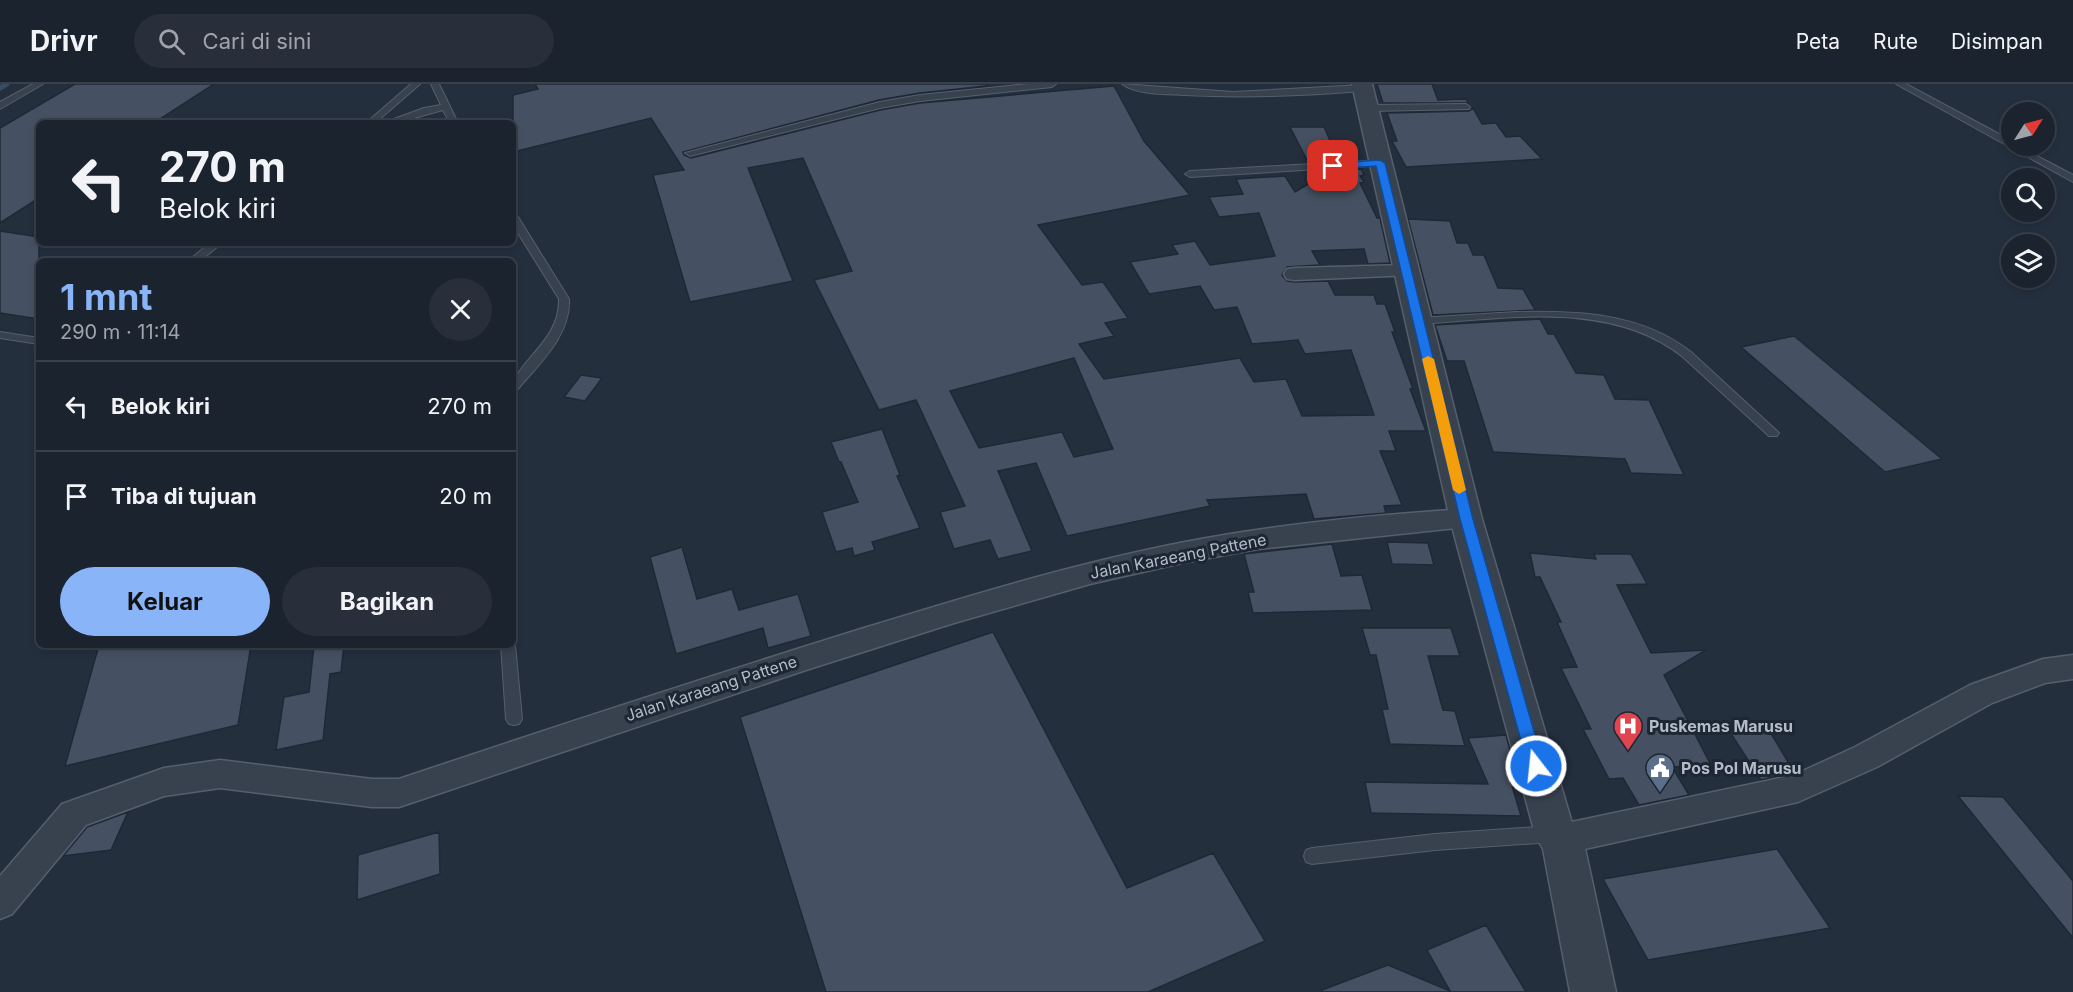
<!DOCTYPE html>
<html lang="id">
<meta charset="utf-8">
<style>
body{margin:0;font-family:Inter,sans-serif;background:#282f3a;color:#f1f3f6;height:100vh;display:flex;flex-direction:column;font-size:22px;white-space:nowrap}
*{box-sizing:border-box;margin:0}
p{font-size:20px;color:#a0a4aa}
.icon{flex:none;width:33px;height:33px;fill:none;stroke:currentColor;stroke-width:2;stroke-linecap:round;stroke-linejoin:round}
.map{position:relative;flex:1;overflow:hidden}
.details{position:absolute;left:36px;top:174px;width:480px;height:390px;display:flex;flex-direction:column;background:#1b232e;border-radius:9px;box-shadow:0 3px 9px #0003,0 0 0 2px #39404a}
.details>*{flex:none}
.guide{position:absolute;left:36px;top:36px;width:480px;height:126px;border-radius:9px;box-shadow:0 3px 9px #0003,0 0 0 2px #39404a;background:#1b232e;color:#f1f3f6;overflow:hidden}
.needle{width:39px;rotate:54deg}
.fabs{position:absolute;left:2001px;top:18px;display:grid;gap:12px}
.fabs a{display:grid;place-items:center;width:54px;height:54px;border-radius:50%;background:#1b232e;box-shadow:0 3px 9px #0003,0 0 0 2px #39404a;font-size:30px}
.pin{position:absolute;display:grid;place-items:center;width:51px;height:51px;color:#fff;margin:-26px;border-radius:12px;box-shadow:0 3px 9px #0006}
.me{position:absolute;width:66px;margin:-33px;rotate:344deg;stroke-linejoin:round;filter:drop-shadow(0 0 4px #0008)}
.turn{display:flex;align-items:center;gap:21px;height:126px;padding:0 24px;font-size:27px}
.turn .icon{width:78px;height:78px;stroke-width:2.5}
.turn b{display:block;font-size:42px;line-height:51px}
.round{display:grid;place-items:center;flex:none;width:63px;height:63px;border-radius:32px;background:#282f3a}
.headline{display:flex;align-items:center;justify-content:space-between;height:102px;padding:0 24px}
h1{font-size:36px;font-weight:700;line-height:45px;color:#8ab4f8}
.action{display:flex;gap:12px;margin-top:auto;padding:12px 24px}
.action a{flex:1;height:69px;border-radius:36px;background:#8ab4f8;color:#111;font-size:24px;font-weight:700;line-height:69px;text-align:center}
.action a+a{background:#282f3a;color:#f1f3f6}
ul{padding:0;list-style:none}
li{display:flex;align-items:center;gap:18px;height:90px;padding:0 24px;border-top:2px solid #39404a}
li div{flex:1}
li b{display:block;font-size:22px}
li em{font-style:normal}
header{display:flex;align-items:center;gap:36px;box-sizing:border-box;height:84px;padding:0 30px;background:#1b232e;border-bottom:2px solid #39404a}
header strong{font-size:28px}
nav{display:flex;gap:33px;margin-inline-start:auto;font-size:21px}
.search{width:420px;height:54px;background:#282f3a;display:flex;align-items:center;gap:15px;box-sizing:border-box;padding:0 21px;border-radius:33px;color:#a0a4aa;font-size:22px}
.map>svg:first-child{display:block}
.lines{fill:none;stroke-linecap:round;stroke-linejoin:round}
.stream{stroke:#394c67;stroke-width:5}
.building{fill:#455162;stroke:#1f2835;stroke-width:1.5;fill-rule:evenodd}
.service-casing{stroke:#565f6c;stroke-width:2}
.minor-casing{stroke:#565f6c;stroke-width:3}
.tertiary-casing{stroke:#565f6c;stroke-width:3}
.service{fill:#38414e;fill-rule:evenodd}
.minor{fill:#38414e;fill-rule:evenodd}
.tertiary{fill:#38414e;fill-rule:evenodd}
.route{fill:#1a73e8;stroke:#114b97;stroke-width:1.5}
.slow{fill:#f59e0b}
.labels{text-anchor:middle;stroke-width:6;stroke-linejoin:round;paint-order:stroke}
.street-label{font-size:16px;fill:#b4bcc9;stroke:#1d2633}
.poi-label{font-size:16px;font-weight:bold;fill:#b4bcc9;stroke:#1d2633;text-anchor:start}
</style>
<header>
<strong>Drivr</strong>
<div class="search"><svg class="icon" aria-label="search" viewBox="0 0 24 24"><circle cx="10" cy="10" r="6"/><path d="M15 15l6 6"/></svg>Cari di sini</div>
<nav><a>Peta</a><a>Rute</a><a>Disimpan</a></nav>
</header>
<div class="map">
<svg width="2073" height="908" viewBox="0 0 2073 908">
<rect width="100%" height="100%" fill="#242f3e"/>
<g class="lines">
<path class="stream" d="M0,4L7,0"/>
</g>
<path class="building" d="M75,0H214L154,39H39V114L0,139V44Z
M535,0H986V2L920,9L879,16L683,68L684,71L691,74L880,26L920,19L1114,2L1144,57L1190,111L1038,141L1082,201L1103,198L1128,234L1105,239L1114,252L1079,260L1104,295L1240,274L1254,298L1286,295L1302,332L1374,331L1351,266L1305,270L1298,256L1252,260L1237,223L1214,226L1200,202L1149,210L1130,178L1178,170L1172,161L1195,157L1210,181L1275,172L1259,129L1219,133L1209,113L1243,110L1236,95L1285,92L1295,108L1317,95L1313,88L1361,85L1364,91L1360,92L1364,98L1360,99L1377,134H1380L1390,179L1368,180L1364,165L1312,167L1320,181L1287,183L1282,191L1287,197L1295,198L1328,197L1335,211H1374L1377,220H1385L1395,248H1392L1413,305H1410L1426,347H1389L1396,367H1380L1402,421L1384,422L1386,429L1314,435L1306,410L1207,416L1210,422L1067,452L1036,379L998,387L1032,467L998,475L990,456L954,465L940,428L965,422L916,316L879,326L814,196L852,187L803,74L748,84L793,197L690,218L653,91L684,86L651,34L513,68V11L538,5ZM1074,274L1113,365L1074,373L1062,348L979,364L950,307Z
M1377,0H1432L1438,16L1466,15L1468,19H1383Z
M1473,24L1482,40L1496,39L1506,53L1520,52L1542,75L1406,83L1392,57H1397L1387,29L1469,27Z
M1290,43H1324L1333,63H1351L1357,75L1308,78Z
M1408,135L1450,137L1457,159H1468L1473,171H1484L1498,204L1523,205L1535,226L1433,231Z
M0,147L39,153V235L0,229Z
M1540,235L1548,250H1554L1576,289L1604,291L1615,315L1649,316L1684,391L1631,389L1625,375L1493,368L1464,277H1447L1435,241Z
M1794,252L1942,375L1885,388L1741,263Z
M581,291L602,294L585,317L564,313Z
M882,345L900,391L897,392L920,444L872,458L875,466L854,472L852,464L836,468L822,428L858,418L841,378H839L831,358Z
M1387,458L1428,459L1434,481L1392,480Z
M1332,460L1341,492L1362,491L1372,526L1253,529L1248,508H1254L1244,470Z
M682,463L697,515L732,505L739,526L798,510L811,552L768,564L763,544L676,570L650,473Z
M1530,469L1596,475L1594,470H1631L1647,500L1617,501L1651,569L1706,566L1664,591L1711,681L1672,683L1689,711L1639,721L1623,694L1609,695L1583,645H1591L1561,584L1577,583L1557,538H1561L1540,493H1535Z
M1362,544H1451L1460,572H1428L1443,626L1455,627L1465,662L1390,660L1382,625H1388L1376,571H1370Z
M993,548L1127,804L1213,769L1265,857L1148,908H826L740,633Z
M99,561H251L238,641L65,682Z
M314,561H344L341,588L330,590L323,656L276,666L284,613L309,608Z
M1728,645L1769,646L1794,688L1761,696Z
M1506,651L1518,695H1510L1521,732L1371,729L1365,698L1488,700L1468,654Z
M1958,712L2003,713L2073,797V854Z
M128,728L111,766L63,772L87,743Z
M439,748L440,790L357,816L358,771Z
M1777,765L1830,844L1648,876L1603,795Z
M1486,841L1526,908H1322V906L1388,881L1450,907L1427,866Z"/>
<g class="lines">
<g class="service-casing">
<path id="service" d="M33,0H43L0,25V18Z
M411,0H420L375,39H366Z
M431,0H439L458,39H450L443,26L396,39H383L424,24L441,21Z
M1028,0H1056L1052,3L920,17L880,24L690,72L685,69L880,18L920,11Z
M1122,0L1233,8L1363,1L1367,4L1363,7C1303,12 1244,14 1184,11C1165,10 1137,11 1122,0Z
M1896,0H1906L2012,57V62H2018L2073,91V98Z
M1466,20L1470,23L1469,25L1368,27L1364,24L1368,21Z
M1381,76L1386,79L1384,81L1190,93L1185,90L1190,87Z
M513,130L518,133L569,215C571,251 539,280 517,306L513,307C513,277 560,260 559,215L513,141Z
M210,159H222L200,177H188Z
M1516,228C1577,227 1640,228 1691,268L1779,349L1777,352H1769L1683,273C1611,215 1504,235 1419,240L1413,237L1419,234Z
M0,248L39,254V260L0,254Z
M513,557L515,561L522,635L519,640L514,641L509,640L506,635L501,561H513Z
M1553,742L1559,745L1561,750L1559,755L1553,758L1435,766L1312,780L1306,778L1304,772L1306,766L1312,764L1435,750Z"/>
</g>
<g class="minor-casing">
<path id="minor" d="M1406,181L1413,183L1417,187L1413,191L1295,196L1287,195L1284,190L1287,185L1295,184Z
M1466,425L1475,428L1479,435L1475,442L1258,465L1182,479L1090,500L954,539L806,586L399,723H372L220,704L164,712L86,741L12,830L0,835V792L62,720L164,684L220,676L372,695H399C548,645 698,596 848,549C959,515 1071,480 1185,458C1278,440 1372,431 1466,425Z
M2073,571V595L2045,599L1992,619L1877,683L1798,718L1562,770L1550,766L1545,755L1550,744L1562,740L1794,691L1855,663L1970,601L2043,575Z"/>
</g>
<g class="tertiary-casing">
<path id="tertiary" d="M1352,0H1372L1482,435L1572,739L1576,742L1583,755L1616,908H1570L1543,765L1535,750L1450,435Z"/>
</g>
<use href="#service" class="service"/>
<use href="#minor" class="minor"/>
<use href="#tertiary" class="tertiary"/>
</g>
<path class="route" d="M1380,76L1385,79L1473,435L1544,682L1542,687L1536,689L1531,687L1528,682L1460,435L1376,82L1333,85L1328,82L1333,79Z"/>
<path class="slow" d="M1428,272L1434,275L1466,406L1459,410L1453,406L1422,275Z"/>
<defs>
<g id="hospital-pin" transform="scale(1.5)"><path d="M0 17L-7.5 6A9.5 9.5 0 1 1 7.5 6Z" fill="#e0444e" stroke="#1d2633"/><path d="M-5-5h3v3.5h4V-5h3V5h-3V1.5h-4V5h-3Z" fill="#fff"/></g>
<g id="civic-pin" transform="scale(1.5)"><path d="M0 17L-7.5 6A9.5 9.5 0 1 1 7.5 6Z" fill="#5c6f8a" stroke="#1d2633"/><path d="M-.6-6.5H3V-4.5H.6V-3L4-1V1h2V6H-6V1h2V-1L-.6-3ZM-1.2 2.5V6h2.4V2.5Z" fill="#fff"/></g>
</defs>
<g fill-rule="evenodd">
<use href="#hospital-pin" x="1628" y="642"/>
<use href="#civic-pin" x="1660" y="684"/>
</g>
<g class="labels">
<g class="street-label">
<text transform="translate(1178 472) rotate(-11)" y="6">Jalan Karaeang Pattene</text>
<text transform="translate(711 604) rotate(-18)" y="6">Jalan Karaeang Pattene</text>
</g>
<g class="poi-label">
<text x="1649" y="648">Puskemas Marusu</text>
<text x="1681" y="690">Pos Pol Marusu</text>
</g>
</g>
</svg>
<div class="fabs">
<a><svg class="needle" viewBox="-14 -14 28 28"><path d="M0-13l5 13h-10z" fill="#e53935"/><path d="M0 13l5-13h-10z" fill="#a0a4aa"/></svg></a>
<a><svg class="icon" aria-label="search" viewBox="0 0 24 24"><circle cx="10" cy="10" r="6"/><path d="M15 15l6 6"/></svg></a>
<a><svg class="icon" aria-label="layers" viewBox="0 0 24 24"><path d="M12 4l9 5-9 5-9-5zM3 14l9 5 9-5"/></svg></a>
</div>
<div class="pin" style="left:1333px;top:82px;background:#d93025"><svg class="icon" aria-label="arrive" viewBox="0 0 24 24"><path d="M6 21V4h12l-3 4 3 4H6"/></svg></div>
<svg class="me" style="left:1536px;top:682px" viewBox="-20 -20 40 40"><circle r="17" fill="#1a73e8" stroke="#fff" stroke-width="3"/><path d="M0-11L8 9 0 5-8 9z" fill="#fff"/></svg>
<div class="guide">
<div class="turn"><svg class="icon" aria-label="left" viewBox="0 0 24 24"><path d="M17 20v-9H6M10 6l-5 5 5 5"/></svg><div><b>270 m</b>Belok kiri</div></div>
</div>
<section class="details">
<div class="headline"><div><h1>1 mnt</h1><p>290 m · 11:14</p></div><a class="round"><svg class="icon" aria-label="close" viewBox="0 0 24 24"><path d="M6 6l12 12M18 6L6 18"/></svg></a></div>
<ul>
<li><svg class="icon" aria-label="left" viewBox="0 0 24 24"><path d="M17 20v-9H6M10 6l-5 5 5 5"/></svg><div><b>Belok kiri</b></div><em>270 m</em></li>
<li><svg class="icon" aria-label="arrive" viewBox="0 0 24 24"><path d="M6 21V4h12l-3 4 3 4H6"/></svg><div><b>Tiba di tujuan</b></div><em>20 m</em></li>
</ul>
<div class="action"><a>Keluar</a><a>Bagikan</a></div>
</section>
</div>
